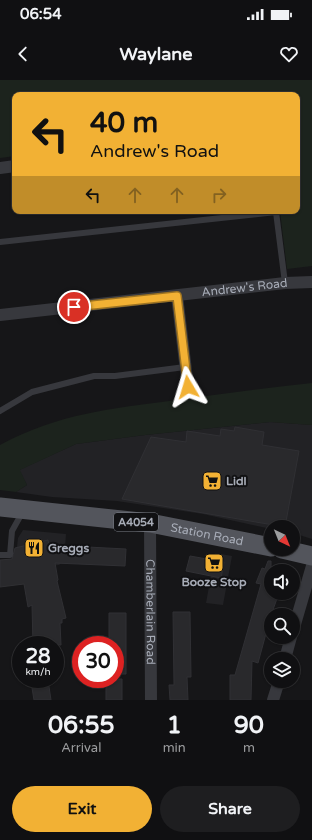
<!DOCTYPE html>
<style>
body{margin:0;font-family:"Varela Round",sans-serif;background:#1e1e20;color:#f1f3f6;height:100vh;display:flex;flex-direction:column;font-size:15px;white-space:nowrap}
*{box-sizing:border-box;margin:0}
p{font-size:13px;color:#9c9d9f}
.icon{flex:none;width:22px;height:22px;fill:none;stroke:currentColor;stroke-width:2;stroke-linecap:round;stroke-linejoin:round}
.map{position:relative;height:620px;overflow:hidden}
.drawer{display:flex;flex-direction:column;background:#101012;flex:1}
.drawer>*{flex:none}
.top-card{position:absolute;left:12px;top:12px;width:288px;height:122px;border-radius:8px;box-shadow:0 1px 3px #0004,0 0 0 1px #303032;background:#f2b134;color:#111;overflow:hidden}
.needle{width:26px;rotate:137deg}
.fabs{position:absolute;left:264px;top:440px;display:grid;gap:8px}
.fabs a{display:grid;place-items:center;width:36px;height:36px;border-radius:50%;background:#101012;box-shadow:0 1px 3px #0004,0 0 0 1px #303032;font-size:20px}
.speed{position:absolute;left:12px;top:556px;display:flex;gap:8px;font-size:20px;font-weight:700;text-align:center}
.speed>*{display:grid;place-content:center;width:52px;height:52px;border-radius:50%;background:#101012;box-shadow:0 1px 3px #0004,0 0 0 1px #303032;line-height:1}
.speed small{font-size:10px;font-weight:400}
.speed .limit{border:6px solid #d22;background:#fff;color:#111}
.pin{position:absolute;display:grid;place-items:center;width:34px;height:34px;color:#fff;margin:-17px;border:2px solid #fff;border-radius:50%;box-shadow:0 1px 4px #0007}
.me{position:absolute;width:44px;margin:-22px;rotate:353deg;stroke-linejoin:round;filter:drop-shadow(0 0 3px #0008)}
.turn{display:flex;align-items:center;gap:14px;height:84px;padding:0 12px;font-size:18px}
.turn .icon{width:52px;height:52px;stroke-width:2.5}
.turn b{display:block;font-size:28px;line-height:34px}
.lanes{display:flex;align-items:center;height:38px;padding:0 12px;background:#0003;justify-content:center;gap:20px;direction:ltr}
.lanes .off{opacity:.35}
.eta{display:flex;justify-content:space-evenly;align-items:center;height:68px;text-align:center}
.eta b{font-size:24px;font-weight:800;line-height:28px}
.button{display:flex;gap:8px;margin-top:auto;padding:8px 12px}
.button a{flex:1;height:46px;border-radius:24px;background:#f2b134;color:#111;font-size:16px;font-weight:800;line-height:46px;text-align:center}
.button a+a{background:#1e1e20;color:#f1f3f6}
.status{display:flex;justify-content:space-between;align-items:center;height:28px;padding:0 20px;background:#101012;direction:ltr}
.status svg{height:11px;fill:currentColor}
header{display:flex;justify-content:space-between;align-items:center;height:52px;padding:0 12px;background:#101012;font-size:18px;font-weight:800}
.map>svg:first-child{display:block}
.built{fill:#222225}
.green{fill:#1c231d}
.building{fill:#29292c;stroke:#303034}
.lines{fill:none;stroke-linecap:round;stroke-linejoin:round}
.lane{stroke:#37383d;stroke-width:6}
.street{stroke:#37383d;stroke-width:12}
.primary{stroke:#53555c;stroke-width:19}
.route-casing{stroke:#9d7322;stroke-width:10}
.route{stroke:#f2b134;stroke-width:7}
.labels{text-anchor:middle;stroke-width:4;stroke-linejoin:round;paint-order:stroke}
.shield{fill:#111113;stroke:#7b7e86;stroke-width:1}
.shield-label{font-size:11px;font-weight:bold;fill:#a8adb8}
.street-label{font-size:12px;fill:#a8adb8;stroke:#111113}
.poi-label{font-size:12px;font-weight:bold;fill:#a8adb8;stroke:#111113;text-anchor:start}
</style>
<div class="status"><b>06:54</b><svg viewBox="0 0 49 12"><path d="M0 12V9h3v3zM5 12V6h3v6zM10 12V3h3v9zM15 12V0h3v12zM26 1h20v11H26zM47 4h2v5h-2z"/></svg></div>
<header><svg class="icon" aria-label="back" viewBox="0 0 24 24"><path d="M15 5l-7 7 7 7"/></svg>Waylane<svg class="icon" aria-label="heart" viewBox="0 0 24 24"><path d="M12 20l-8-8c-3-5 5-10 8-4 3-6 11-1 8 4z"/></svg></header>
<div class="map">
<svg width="312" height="620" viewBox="0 0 312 620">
<rect width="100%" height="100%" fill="#161618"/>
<path class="built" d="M270,342L312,345V459L293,453V447H271V449L203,434L117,421L52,417L16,412L27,405L19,390L76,364L145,355Z
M23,450L66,454L64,481L59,485L21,489L17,467L18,458Z
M215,473L232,476L223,525L206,523Z"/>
<path class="green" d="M0,0H312V186L287,189L280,131H297V15H15V76L0,78Z
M312,303V345L270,342L145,355L76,364L20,390L27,405L16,412L0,410V365C60,333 110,329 176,320C221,314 266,308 312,303Z"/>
<path class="building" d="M235,347L264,352L262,365L299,371L285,447L122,419L151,357L186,362L187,351L220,356L221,349L234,351Z
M48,460L49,465L126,469L125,486L55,483L58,500L57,501L66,538L62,539V543H60L61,565H33L32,525L28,527L24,504L0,507V480L12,479L15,468Z
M190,476L224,482L221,498L186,491Z
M268,481H271V514L278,516L271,535L258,583L252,581L251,620H230V595H235L261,504L256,503L262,488L265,489Z
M173,532H190L191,597H187L188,620H170L169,605H174Z
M109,533H126V594H115V565H109Z
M106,599H122V620H106Z
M48,600L51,620H34L31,602Z"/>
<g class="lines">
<path class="lane" d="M0,162L276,132L285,203
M0,331L32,312L94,296H115L185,287
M0,475H10L12,451L22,433"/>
<g class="street">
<path d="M0,88L15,86"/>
<path d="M177,216L188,307"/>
<path id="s1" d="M0,235L285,203L312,202"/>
<path id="s2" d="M150,443L151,620"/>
<path d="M293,551L312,486"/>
<path d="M285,579L291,557"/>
<path d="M273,620L279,601"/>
</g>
<g class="primary">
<path id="s3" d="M0,427L150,443L271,467"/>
<path d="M282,469L312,476"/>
</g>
</g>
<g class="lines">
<g class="route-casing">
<path id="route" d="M74,227L177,216L188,307"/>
</g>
<use href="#route" class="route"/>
</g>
<defs>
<g id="supermarket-square" transform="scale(1)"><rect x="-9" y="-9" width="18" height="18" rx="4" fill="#f2b134" stroke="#111113"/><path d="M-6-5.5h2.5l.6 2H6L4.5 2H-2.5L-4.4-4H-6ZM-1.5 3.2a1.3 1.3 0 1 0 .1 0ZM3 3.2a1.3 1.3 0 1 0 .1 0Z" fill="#111"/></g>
<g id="restaurant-square" transform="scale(1)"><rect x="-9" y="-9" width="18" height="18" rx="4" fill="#f2b134" stroke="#111113"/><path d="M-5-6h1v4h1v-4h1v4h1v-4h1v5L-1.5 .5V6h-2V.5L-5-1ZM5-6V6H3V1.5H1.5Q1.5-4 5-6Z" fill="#111"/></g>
</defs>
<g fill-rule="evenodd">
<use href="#supermarket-square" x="212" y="401"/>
<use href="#restaurant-square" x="34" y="468"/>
<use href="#supermarket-square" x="214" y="483"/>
</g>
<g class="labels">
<rect class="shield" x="114" y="433" width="44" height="18" rx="3"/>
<g class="shield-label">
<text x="136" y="446">A4054</text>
</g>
<g class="street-label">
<text dy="4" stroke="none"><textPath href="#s1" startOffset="246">Andrew's Road</textPath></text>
<text dy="4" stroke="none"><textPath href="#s3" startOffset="209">Station Road</textPath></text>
<text dy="4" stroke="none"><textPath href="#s2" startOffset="89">Chamberlain Road</textPath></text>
</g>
<g class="poi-label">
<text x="226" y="405">Lidl</text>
<text x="48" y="472">Greggs</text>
<text x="214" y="506" text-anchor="middle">Booze Stop</text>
</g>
</g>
</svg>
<div class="fabs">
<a><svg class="needle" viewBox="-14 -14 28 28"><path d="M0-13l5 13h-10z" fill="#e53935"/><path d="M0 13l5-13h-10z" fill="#9c9d9f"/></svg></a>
<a><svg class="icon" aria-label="sound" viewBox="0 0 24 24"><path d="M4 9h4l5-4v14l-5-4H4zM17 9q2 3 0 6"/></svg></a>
<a><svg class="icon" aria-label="search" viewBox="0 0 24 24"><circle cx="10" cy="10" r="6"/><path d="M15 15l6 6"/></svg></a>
<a><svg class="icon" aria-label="layers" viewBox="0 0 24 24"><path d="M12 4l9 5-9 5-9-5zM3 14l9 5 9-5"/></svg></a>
</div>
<div class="speed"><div>28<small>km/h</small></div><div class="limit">30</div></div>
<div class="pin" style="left:74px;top:227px;background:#d93025"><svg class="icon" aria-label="arrive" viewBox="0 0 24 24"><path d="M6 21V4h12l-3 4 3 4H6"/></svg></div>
<svg class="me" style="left:188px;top:307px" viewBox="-20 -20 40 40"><path d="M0-17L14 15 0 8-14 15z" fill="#f2b134" stroke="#fff" stroke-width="4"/></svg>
<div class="top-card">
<div class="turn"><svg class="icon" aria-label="left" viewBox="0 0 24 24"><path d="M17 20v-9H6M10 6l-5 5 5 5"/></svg><div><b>40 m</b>Andrew's Road</div></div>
<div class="lanes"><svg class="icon" aria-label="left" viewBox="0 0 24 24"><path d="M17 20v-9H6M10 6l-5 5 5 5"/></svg><svg class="icon off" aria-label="ahead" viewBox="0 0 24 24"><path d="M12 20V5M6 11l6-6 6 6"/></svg><svg class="icon off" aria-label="ahead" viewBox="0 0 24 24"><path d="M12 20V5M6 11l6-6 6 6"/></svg><svg class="icon off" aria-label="right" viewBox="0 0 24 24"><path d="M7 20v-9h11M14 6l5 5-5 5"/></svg></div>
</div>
</div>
<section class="drawer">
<div class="eta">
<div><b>06:55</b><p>Arrival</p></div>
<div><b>1</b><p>min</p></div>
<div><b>90</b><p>m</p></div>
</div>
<div class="button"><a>Exit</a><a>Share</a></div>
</section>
